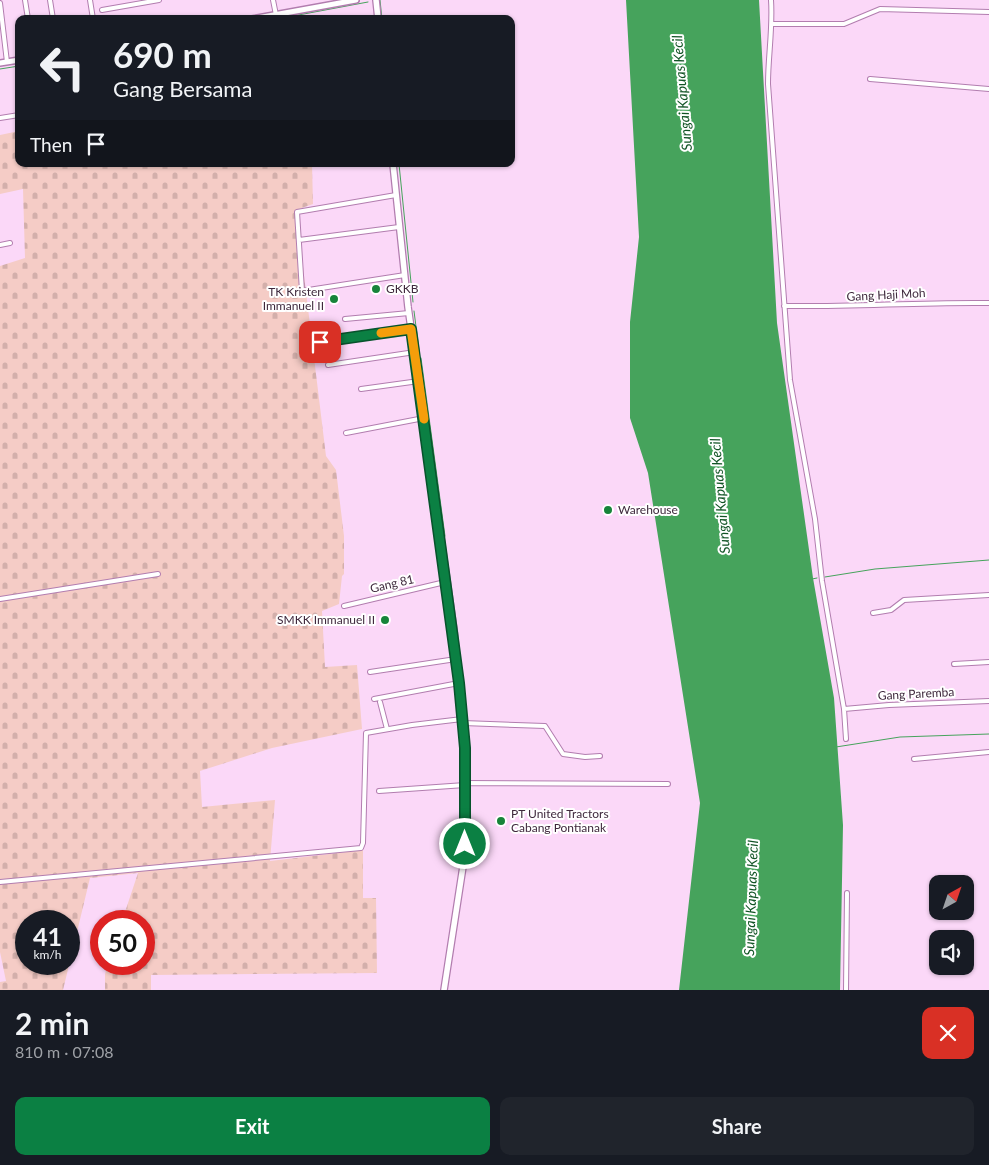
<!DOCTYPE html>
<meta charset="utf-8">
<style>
body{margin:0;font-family:Lato,sans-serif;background:#20242c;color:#f1f3f6;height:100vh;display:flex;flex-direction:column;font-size:19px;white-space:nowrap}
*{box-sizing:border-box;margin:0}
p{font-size:16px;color:#9ea1a6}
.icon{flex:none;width:28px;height:28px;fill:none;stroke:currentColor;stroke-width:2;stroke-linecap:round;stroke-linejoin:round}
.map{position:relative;height:990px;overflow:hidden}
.sheet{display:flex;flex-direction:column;background:#171b24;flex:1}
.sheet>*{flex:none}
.banner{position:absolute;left:15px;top:15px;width:500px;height:152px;border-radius:10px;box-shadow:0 1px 4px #0004;background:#171b24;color:#f1f3f6;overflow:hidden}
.needle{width:32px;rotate:40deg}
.buttons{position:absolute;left:929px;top:875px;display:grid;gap:10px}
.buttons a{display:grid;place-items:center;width:45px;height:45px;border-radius:10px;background:#171b24;box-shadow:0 1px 4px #0004;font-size:25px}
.speed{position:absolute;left:15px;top:910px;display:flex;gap:10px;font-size:25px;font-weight:700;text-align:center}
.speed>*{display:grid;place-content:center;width:65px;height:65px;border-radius:50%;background:#171b24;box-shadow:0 1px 4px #0004;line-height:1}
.speed small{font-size:12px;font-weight:400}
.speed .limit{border:8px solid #d22;background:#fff;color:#111}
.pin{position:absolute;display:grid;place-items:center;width:42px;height:42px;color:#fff;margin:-21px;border-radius:10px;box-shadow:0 2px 8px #0006}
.me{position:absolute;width:55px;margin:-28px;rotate:0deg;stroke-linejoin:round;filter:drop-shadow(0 0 4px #0008)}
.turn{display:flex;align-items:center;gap:18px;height:105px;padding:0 15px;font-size:22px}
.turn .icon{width:65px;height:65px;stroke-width:2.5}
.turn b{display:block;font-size:35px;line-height:42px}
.then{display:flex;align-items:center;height:48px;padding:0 15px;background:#0003;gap:10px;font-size:19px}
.round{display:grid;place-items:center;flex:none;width:52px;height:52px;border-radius:10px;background:#20242c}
.overview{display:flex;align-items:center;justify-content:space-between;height:85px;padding:0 15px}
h1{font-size:30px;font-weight:700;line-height:38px}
.primary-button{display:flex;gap:10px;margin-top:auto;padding:10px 15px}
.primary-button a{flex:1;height:58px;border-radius:10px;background:#0b8043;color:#fff;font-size:20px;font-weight:700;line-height:58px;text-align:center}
.primary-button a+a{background:#20242c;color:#f1f3f6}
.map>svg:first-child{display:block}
.cemetery{fill:url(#cemetery-stones);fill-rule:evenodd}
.water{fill:#46a35c}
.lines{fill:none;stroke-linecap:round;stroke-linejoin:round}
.stream{stroke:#46a35c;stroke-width:1}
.minor-casing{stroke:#b27daf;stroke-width:6}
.tertiary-casing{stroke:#b27daf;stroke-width:8}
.secondary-casing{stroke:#b27daf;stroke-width:8}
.minor{stroke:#fff;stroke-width:4}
.tertiary{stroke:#fff;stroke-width:5}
.secondary{stroke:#fff;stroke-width:5.5}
.route-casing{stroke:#07532c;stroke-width:12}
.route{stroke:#0b8043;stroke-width:9}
.slow{stroke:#f59e0b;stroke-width:9}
.poi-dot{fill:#17843a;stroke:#fff;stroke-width:2}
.labels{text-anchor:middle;stroke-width:4;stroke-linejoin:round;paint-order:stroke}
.poi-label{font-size:12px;fill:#3f293d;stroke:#fff;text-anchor:start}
.street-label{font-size:12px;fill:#3f293d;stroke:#fff}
.water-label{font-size:14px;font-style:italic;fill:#115425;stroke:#fff}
</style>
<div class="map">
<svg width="989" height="990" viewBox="0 0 989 990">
<defs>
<pattern id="cemetery-stones" width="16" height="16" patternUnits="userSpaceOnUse" patternTransform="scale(1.25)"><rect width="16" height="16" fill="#f5ccc6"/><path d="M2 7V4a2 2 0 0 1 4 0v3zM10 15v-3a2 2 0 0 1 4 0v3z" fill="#d3afab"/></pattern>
</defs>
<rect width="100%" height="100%" fill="#fbd8f8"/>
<path class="cemetery" d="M19,131V164H312L313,204L296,210L326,456L336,470L344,536V574L342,576L339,604L322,611L325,667L357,665L362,729L272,748L200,771L202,807L275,800L270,861L363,850V898H376L377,973L151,975V990H105V974L108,964H144V921H122L138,873L90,878L63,990H0V982L6,981L0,952V266L25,258L23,189L0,194V135ZM26,921H69V964H26Z"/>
<path class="water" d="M626,0H759L777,323L813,578L834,698L843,825L840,990H679L700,803L648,473L630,418V322L639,237Z"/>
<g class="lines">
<path class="stream" d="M380,0L382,19
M277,19L368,2
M0,69L19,66
M399,164L413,302
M414,311L419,350
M421,358L445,536
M825,577L875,569L989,560
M812,579L817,578
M836,747L900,737L989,734"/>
<g class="minor-casing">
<path id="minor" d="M25,0L28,19
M50,0L53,19
M90,0L93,19
M273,0L276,15
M771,0C773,28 768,56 768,84L790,380L815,519L822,581L844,709L846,739
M0,3L7,62
M102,10L159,0
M772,24H844L880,9L989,12
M870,79L989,89
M0,118L19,115
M396,195L297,212L302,291L405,275
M299,240L399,227
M0,245L10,243
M784,306C853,307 921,302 989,303
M345,319L409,313
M320,342L411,329
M328,365L415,352
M361,389L419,381
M346,433L424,418
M0,599L158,574
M344,606L445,582
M873,613L891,610L904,600L989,595
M954,664L989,662
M370,672L456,659
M374,699L459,683
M380,702L387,729
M844,709L889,705L989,701
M463,723L545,726L563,754L585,757L600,756
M914,759L989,752
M465,783L668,784
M379,791L465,785
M0,882L361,848L363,843L366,733L412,725L462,719
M846,990L847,893"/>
</g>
<g class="tertiary-casing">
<path id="tertiary" d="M252,19L356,0
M0,63L19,60"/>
</g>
<g class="secondary-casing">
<path id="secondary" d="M376,0L378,19
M393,164L408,307L454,630L465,749L464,860L444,990"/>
</g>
<use href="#minor" class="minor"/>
<use href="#tertiary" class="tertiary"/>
<use href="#secondary" class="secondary"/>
</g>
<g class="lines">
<g class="route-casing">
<path id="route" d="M320,342L411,329L459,683L465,748V844"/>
</g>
<use href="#route" class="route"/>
<path class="slow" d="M381,333L411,329L424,419"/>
</g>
<g class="poi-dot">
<circle cx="376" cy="289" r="5"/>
<circle cx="334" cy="299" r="5"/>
<circle cx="608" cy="510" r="5"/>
<circle cx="385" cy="620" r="5"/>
<circle cx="501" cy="821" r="5"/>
</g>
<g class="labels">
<g class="poi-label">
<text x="386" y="293">GKKB</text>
<text x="324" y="296" text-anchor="end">TK Kristen<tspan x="324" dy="14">Immanuel II</tspan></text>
<text x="618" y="514">Warehouse</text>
<text x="375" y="624" text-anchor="end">SMKK Immanuel II</text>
<text x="511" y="818">PT United Tractors<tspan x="511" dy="14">Cabang Pontianak</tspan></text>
</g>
<g class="street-label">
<text transform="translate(886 295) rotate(-3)" y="4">Gang Haji Moh</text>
<text transform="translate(392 584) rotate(-13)" y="4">Gang 81</text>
<text transform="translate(916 694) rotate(-3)" y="4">Gang Paremba</text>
</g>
<g class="water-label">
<text transform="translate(682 93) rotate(-95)" y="5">Sungai Kapuas Kecil</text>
<text transform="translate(720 496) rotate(-95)" y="5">Sungai Kapuas Kecil</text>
<text transform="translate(751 898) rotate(-88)" y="5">Sungai Kapuas Kecil</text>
</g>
</g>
</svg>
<div class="buttons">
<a><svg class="needle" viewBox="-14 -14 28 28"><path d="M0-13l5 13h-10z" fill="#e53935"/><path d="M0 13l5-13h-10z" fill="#9ea1a6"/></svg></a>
<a><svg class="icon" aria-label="sound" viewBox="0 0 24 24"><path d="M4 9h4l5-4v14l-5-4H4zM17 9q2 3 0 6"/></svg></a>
</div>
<div class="speed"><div>41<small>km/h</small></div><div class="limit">50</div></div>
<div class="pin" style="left:320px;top:342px;background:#d93025"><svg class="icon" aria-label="arrive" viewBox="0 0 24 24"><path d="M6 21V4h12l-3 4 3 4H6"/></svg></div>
<svg class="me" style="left:465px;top:844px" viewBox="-20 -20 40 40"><circle r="17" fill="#0b8043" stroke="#fff" stroke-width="3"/><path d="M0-11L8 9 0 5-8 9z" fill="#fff"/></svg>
<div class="banner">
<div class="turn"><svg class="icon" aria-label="left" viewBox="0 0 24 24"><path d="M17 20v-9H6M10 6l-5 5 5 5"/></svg><div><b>690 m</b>Gang Bersama</div></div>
<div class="then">Then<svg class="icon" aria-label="arrive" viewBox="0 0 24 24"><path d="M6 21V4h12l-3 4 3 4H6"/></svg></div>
</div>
</div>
<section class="sheet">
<div class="overview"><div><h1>2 min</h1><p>810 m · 07:08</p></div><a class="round" style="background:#d93025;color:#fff"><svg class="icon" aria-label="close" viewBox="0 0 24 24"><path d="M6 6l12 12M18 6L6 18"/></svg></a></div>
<div class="primary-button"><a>Exit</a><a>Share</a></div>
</section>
